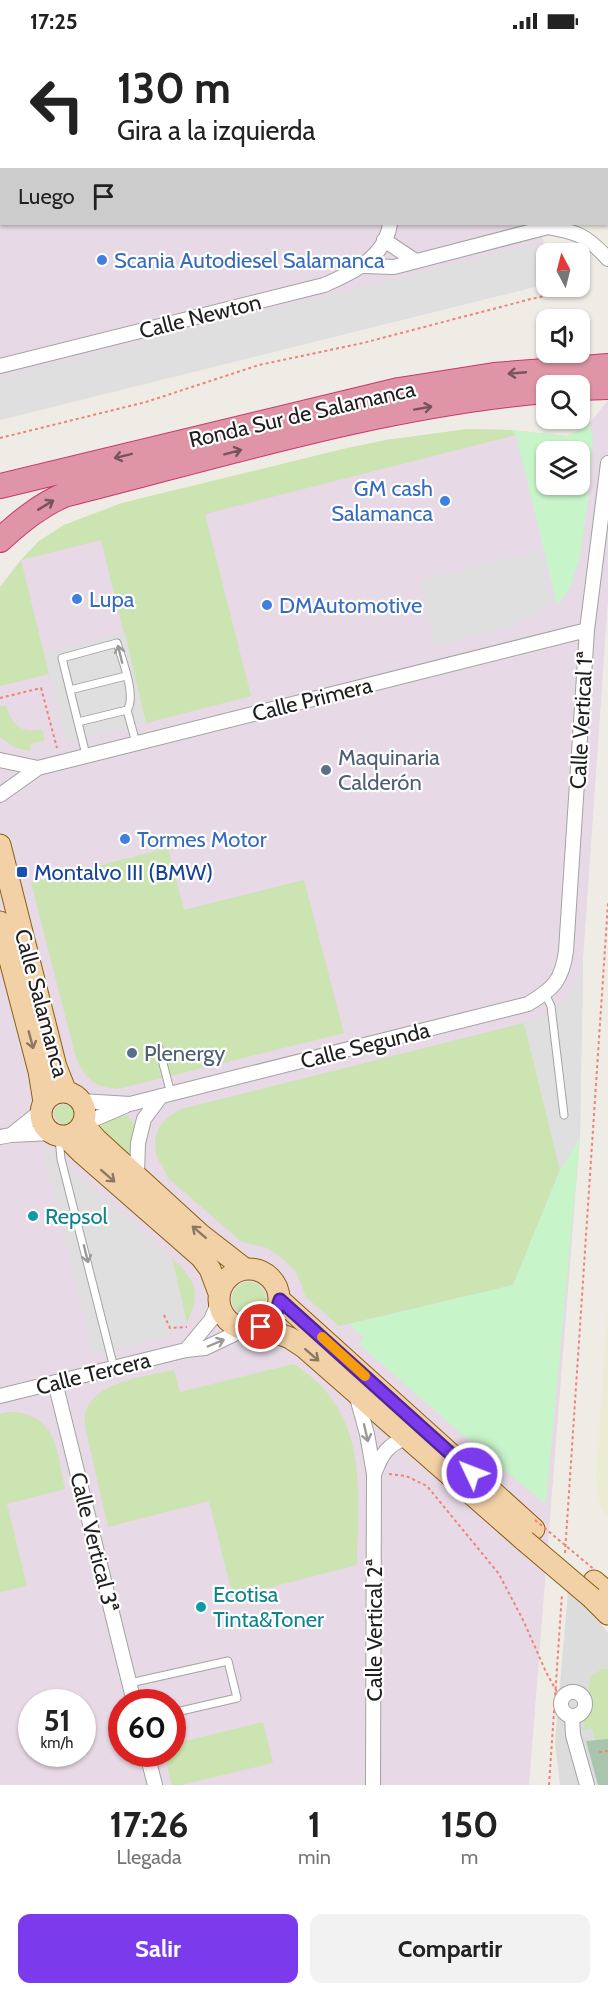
<!DOCTYPE html>
<html lang="es">
<meta charset="utf-8">
<style>
body{margin:0;font-family:Cabin,sans-serif;background:#f2f2f2;color:#222;height:100vh;display:flex;flex-direction:column;font-size:22px;white-space:nowrap}
*{box-sizing:border-box;margin:0}
p{font-size:20px;color:#767676}
.icon{flex:none;width:33px;height:33px;fill:none;stroke:currentColor;stroke-width:2;stroke-linecap:round;stroke-linejoin:round}
.map{position:relative;height:1743px;overflow:hidden}
.drawer{display:flex;flex-direction:column;background:#fff;flex:1}
.drawer>*{flex:none}
.hud{position:absolute;left:0px;top:0px;width:609px;height:183px;box-shadow:0 2px 4px #0004;background:#fff;color:#222;overflow:hidden}
.needle{width:39px;rotate:353deg}
.tools{position:absolute;left:536px;top:201px;display:grid;gap:12px}
.tools a{display:grid;place-items:center;width:54px;height:54px;border-radius:12px;background:#fff;box-shadow:0 2px 4px #0004;font-size:30px}
.speed{position:absolute;left:18px;top:1647px;display:flex;gap:12px;font-size:30px;font-weight:700;text-align:center}
.speed>*{display:grid;place-content:center;width:78px;height:78px;border-radius:50%;background:#fff;box-shadow:0 2px 4px #0004;line-height:1}
.speed small{font-size:15px;font-weight:400}
.speed .limit{border:9px solid #d22;background:#fff;color:#111}
.pin{position:absolute;display:grid;place-items:center;width:51px;height:51px;color:#fff;margin:-26px;border:3px solid #fff;border-radius:50%;box-shadow:0 2px 6px #0007}
.me{position:absolute;width:66px;margin:-33px;rotate:313deg;stroke-linejoin:round;filter:drop-shadow(0 0 4px #0008)}
.turn{display:flex;align-items:center;gap:21px;height:126px;padding:0 18px;font-size:27px}
.turn .icon{width:78px;height:78px;stroke-width:2.5}
.turn b{display:block;font-size:42px;line-height:51px}
.then{display:flex;align-items:center;height:57px;padding:0 18px;background:#0003;gap:12px;font-size:22px}
.eta{display:flex;justify-content:space-evenly;align-items:center;height:102px;text-align:center}
.eta b{font-size:36px;font-weight:800;line-height:42px}
.action{display:flex;gap:12px;margin-top:auto;padding:12px 18px}
.action a{flex:1;height:69px;border-radius:12px;background:#7c3aed;color:#fff;font-size:24px;font-weight:800;line-height:69px;text-align:center}
.action a+a{background:#f2f2f2;color:#222}
.status{display:flex;justify-content:space-between;align-items:center;height:42px;padding:0 30px;background:#fff;direction:ltr}
.status svg{height:16px;fill:currentColor}
.map>svg:first-child{display:block}
.residential{fill:#dddcdc}
.industrial{fill:#e7d9e5;fill-rule:evenodd}
.farmland{fill:#eaecd3}
.grass{fill:#cbe4b1}
.cemetery{fill:#a9c5ad}
.park{fill:#c8f4ca;fill-rule:evenodd}
.parking{fill:#dfdfdf}
.lines{fill:none;stroke-linecap:round;stroke-linejoin:round}
.lane-casing{stroke:#a3a3a3;stroke-width:9}
.street-casing{stroke:#a3a3a3;stroke-width:16}
.primary-casing{stroke:#8c5f0e;stroke-width:23}
.highway-casing{stroke:#ca366c;stroke-width:26}
.path{stroke:#ed8379;stroke-width:2;stroke-dasharray:3 3;stroke-linecap:butt}
.lane{stroke:#fff;stroke-width:7}
.street{stroke:#fff;stroke-width:14}
.primary{stroke:#f3d1a7;stroke-width:21}
.highway{stroke:#df95a5;stroke-width:24}
.primary-bridge-casing{stroke:#8c5f0e;stroke-width:23;stroke-linecap:butt}
.path-bridge{stroke:#ed8379;stroke-width:2;stroke-dasharray:3 3;stroke-linecap:butt}
.primary-bridge{stroke:#f3d1a7;stroke-width:21}
.oneway{stroke:#75545b}
.oneway2{stroke:#9a9a9a}
.oneway3{stroke:#897863}
.route-casing{stroke:#51269a;stroke-width:15}
.route{stroke:#7c3aed;stroke-width:10}
.slow{stroke:#f59e0b;stroke-width:10}
.shop-dot{fill:#3f7fe0;stroke:#fff;stroke-width:2}
.service-dot{fill:#5c6f8a;stroke:#fff;stroke-width:2}
.transit-dot{fill:#1a4fb4;stroke:#fff;stroke-width:2}
.culture-dot{fill:#0f9aa8;stroke:#fff;stroke-width:2}
.labels{text-anchor:middle;stroke-width:4.5;stroke-linejoin:round;paint-order:stroke}
.shop-label{font-size:22px;fill:#366cbe;stroke:#fff;text-anchor:start}
.street-label{font-size:22px;fill:#1f1f1f;stroke:#fff}
.service-label{font-size:22px;fill:#4e5e75;stroke:#fff;text-anchor:start}
.transit-label{font-size:22px;fill:#164399;stroke:#fff;text-anchor:start}
.culture-label{font-size:22px;fill:#0d838f;stroke:#fff;text-anchor:start}
</style>
<div class="status"><b>17:25</b><svg viewBox="0 0 49 12"><path d="M0 12V9h3v3zM5 12V6h3v6zM10 12V3h3v9zM15 12V0h3v12zM26 1h20v11H26zM47 4h2v5h-2z"/></svg></div>
<div class="map">
<svg width="608" height="1743" viewBox="0 0 608 1743">
<rect width="100%" height="100%" fill="#efece6"/>
<path class="residential" d="M568,1550L597,1576L608,1591V1743H560L555,1700Z"/>
<path class="industrial" d="M0,0H608V159V2H2V182H540L546,211V242L0,378Z
M608,358V558L583,918L580,1095L529,1743H0V545L21,518L39,499L64,483L122,461L386,398L468,387L512,388L567,394L590,381ZM546,410H579V442H546ZM32,1660H82V1712H32ZM122,1660H172V1712H122Z"/>
<path class="farmland" d="M608,1260V1475L604,1471L599,1460L596,1436Z"/>
<path class="grass" d="M468,387L512,388L516,393L205,472L251,654L146,681L101,498L21,518L49,632L0,644V545L21,518L39,499L64,483L122,461L347,406L386,398Z
M6,663C11,682 22,693 42,687L45,698L30,702L31,709L16,706L0,695V665Z
M168,806L184,868L304,838L344,991L122,1046C97,1049 82,1035 75,1012L31,841Z
M524,981L560,1128L513,1243L339,1284L306,1255L296,1230L283,1217L267,1206L242,1200L169,1137L156,1113L155,1098L159,1085L168,1075L181,1067Z
M54 1072a10 10 0 1 1 20 0a10 10 0 1 1-20 0Z
M127,1073L136,1084L133,1093L131,1113L129,1114L102,1092L101,1085L105,1079Z
M172,1216C196,1238 201,1251 187,1281Z
M232 1257a17 17 0 1 1 34 0a17 17 0 1 1-34 0Z
M294,1322C301,1327 309,1333 316,1339C369,1389 357,1457 357,1523L233,1555L209,1459L108,1485L86,1389C86,1385 84,1380 85,1375C88,1340 148,1334 174,1328L180,1350Z
M8,1370C57,1370 57,1409 65,1447L7,1462L27,1544L0,1550V1372Z
M602,1627H608V1697L595,1699L592,1686L583,1688L591,1634Z
M263,1680L273,1721L181,1743H172L164,1712H172L173,1702Z"/>
<path class="cemetery" d="M608,1697V1743H598L586,1699Z"/>
<path class="park" d="M590,382L593,396L589,450L580,515L570,546L557,563L516,393L512,388L567,394ZM546,410H579V442H546Z
M580,1095L546,1462L482,1410L359,1302L364,1296L349,1282L513,1243L560,1128Z"/>
<path class="parking" d="M544,200L546,211V242L0,378V335Z
M539,508L552,559L542,568L528,577L513,583L435,605L419,538Z
M125,591L146,681L66,701L44,611Z
M583,918L580,1095L560,1128L524,981L550,971L560,963L576,942Z
M42,1105L68,1124L172,1216L187,1281L174,1286L172,1288V1293L94,1313Z"/>
<g class="lines">
<g class="lane-casing">
<path id="lane" d="M70,648L126,634
M78,680L127,668
M86,713L62,616L117,601C122,617 137,655 127,668L136,701
M545,952L551,964L564,1073
M159,1006L171,1052
M59,1096L61,1117L114,1326
M130,1641L228,1619L237,1656L172,1671"/>
</g>
<g class="street-casing">
<path id="street" d="M352,0L353,2
M384,198L414,218
M364,224L394,225L548,185C578,190 587,194 608,217
M0,324L324,243C352,231 385,216 390,182
M0,718L38,726
M0,753L38,726L587,588
M81,1059L130,1062L528,962C553,947 562,939 566,909L587,588L608,421
M83,1082L125,1064
M11,1093L41,1069
M0,1095L11,1093L51,1091
M137,1132L138,1101L144,1077L161,1054
M186,1308L211,1278L219,1259
M55,1340L134,1660
M356,1352L367,1392L374,1432L373,1743
M0,1354L186,1308L205,1306L245,1287
M375,1430C382,1411 388,1403 407,1395
M561 1662a12 12 0 1 1 24 0a12 12 0 1 1-24 0Z
M572,1674L573,1693L587,1743
M147,1712L155,1743"/>
</g>
<g class="primary-casing">
<path id="primary" d="M0,803L56,1025L66,1050
M0,880L39,1029L44,1060
M41 1072a22 22 0 1 1 44 0a22 22 0 1 1-44 0Z
M83,1082L96,1097L200,1192L245,1227
M65,1094L81,1110L201,1215L210,1227L219,1251
M219 1257a30 30 0 1 1 60 0a30 30 0 1 1-60 0Z
M280,1258L534,1487
M261,1285L290,1296L305,1306L525,1499
M594,1539L608,1551
M592,1556L608,1572"/>
</g>
<g class="highway-casing">
<path id="highway" d="M579,346L608,345
M0,444L399,348L494,333L608,324
M0,498C20,480 39,464 64,453C223,413 382,363 546,349"/>
</g>
<path class="path" d="M563,212L566,203
M0,396L146,360L259,323L363,301L531,257L545,254L554,244
M0,656L41,646L57,706
M164,1273L170,1286L187,1285
M389,1432L406,1434L427,1444L499,1532L524,1580L546,1630L562,1659
M565,1511L608,861
M599,1710L608,1709
M549,1743L562,1552"/>
<use href="#lane" class="lane"/>
<use href="#street" class="street"/>
<use href="#primary" class="primary"/>
<use href="#highway" class="highway"/>
<g class="primary-bridge-casing">
<path id="primary-bridge" d="M525,1499L592,1556"/>
</g>
<path class="path-bridge" d="M535,1478L596,1529"/>
<use href="#primary-bridge" class="primary-bridge"/>
</g>
<defs><path id="oneway-shaft" d="M-6 0H5M1.5-3L5.5 0L1.5 3" fill="none" stroke-width="1.6" stroke-linecap="round" stroke-linejoin="round" transform="scale(1.5)"/></defs>
<g class="oneway">
<use href="#oneway-shaft" transform="translate(517 331) rotate(175)"/>
<use href="#oneway-shaft" transform="translate(423 366) rotate(-10)"/>
<use href="#oneway-shaft" transform="translate(233 410) rotate(-15)"/>
<use href="#oneway-shaft" transform="translate(123 414) rotate(166)"/>
<use href="#oneway-shaft" transform="translate(46 463) rotate(-31)"/>
</g>
<g class="oneway2">
<use href="#oneway-shaft" transform="translate(120 612) rotate(-104)"/>
<use href="#oneway-shaft" transform="translate(86 1212) rotate(76)"/>
<use href="#oneway-shaft" transform="translate(216 1301) rotate(-23)"/>
<use href="#oneway-shaft" transform="translate(366 1391) rotate(77)"/>
</g>
<g class="oneway3">
<use href="#oneway-shaft" transform="translate(31 998) rotate(75)"/>
<use href="#oneway-shaft" transform="translate(108 1134) rotate(41)"/>
<use href="#oneway-shaft" transform="translate(199 1190) rotate(-139)"/>
<use href="#oneway-shaft" transform="translate(312 1313) rotate(41)"/>
</g>
<g class="lines">
<g class="route-casing">
<path id="route" d="M261,1285L276,1271L280,1258L472,1431"/>
</g>
<use href="#route" class="route"/>
<path class="slow" d="M322,1295L365,1334"/>
</g>
<g class="shop-dot">
<circle cx="102" cy="218" r="6"/>
<circle cx="445" cy="459" r="6"/>
<circle cx="77" cy="557" r="6"/>
<circle cx="267" cy="563" r="6"/>
<circle cx="125" cy="797" r="6"/>
</g>
<g class="service-dot">
<circle cx="326" cy="728" r="6"/>
<circle cx="132" cy="1011" r="6"/>
</g>
<rect class="transit-dot" x="16" y="824" width="12" height="12" rx="3"/>
<g class="culture-dot">
<circle cx="33" cy="1174" r="6"/>
<circle cx="201" cy="1565" r="6"/>
</g>
<g class="labels">
<g class="shop-label">
<text x="114" y="226">Scania Autodiesel Salamanca</text>
<text x="433" y="454" text-anchor="end">GM cash<tspan x="433" dy="25">Salamanca</tspan></text>
<text x="89" y="565">Lupa</text>
<text x="279" y="571">DMAutomotive</text>
<text x="137" y="805">Tormes Motor</text>
</g>
<g class="street-label">
<text transform="translate(200 274) rotate(-14)" y="8">Calle Newton</text>
<text transform="translate(302 372) rotate(-13)" y="8">Ronda Sur de Salamanca</text>
<text transform="translate(312 657) rotate(-14)" y="8">Calle Primera</text>
<text transform="translate(581 678) rotate(-87)" y="8">Calle Vertical 1ª</text>
<text transform="translate(42 961) rotate(75)" y="8">Calle Salamanca</text>
<text transform="translate(365 1003) rotate(-14)" y="8">Calle Segunda</text>
<text transform="translate(93 1331) rotate(-14)" y="8">Calle Tercera</text>
<text transform="translate(95 1500) rotate(76)" y="8">Calle Vertical 3ª</text>
<text transform="translate(374 1588) rotate(-90)" y="8">Calle Vertical 2ª</text>
</g>
<g class="service-label">
<text x="338" y="723">Maquinaria<tspan x="338" dy="25">Calderón</tspan></text>
<text x="144" y="1019">Plenergy</text>
</g>
<g class="transit-label">
<text x="34" y="838">Montalvo III (BMW)</text>
</g>
<g class="culture-label">
<text x="45" y="1182">Repsol</text>
<text x="213" y="1560">Ecotisa<tspan x="213" dy="25">Tinta&amp;Toner</tspan></text>
</g>
</g>
</svg>
<div class="tools">
<a><svg class="needle" viewBox="-14 -14 28 28"><path d="M0-13l5 13h-10z" fill="#e53935"/><path d="M0 13l5-13h-10z" fill="#767676"/></svg></a>
<a><svg class="icon" aria-label="sound" viewBox="0 0 24 24"><path d="M4 9h4l5-4v14l-5-4H4zM17 9q2 3 0 6"/></svg></a>
<a><svg class="icon" aria-label="search" viewBox="0 0 24 24"><circle cx="10" cy="10" r="6"/><path d="M15 15l6 6"/></svg></a>
<a><svg class="icon" aria-label="layers" viewBox="0 0 24 24"><path d="M12 4l9 5-9 5-9-5zM3 14l9 5 9-5"/></svg></a>
</div>
<div class="speed"><div>51<small>km/h</small></div><div class="limit">60</div></div>
<div class="pin" style="left:261px;top:1285px;background:#d93025"><svg class="icon" aria-label="arrive" viewBox="0 0 24 24"><path d="M6 21V4h12l-3 4 3 4H6"/></svg></div>
<svg class="me" style="left:472px;top:1431px" viewBox="-20 -20 40 40"><circle r="17" fill="#7c3aed" stroke="#fff" stroke-width="3"/><path d="M0-11L8 9 0 5-8 9z" fill="#fff"/></svg>
<div class="hud">
<div class="turn"><svg class="icon" aria-label="left" viewBox="0 0 24 24"><path d="M17 20v-9H6M10 6l-5 5 5 5"/></svg><div><b>130 m</b>Gira a la izquierda</div></div>
<div class="then">Luego<svg class="icon" aria-label="arrive" viewBox="0 0 24 24"><path d="M6 21V4h12l-3 4 3 4H6"/></svg></div>
</div>
</div>
<section class="drawer">
<div class="eta">
<div><b>17:26</b><p>Llegada</p></div>
<div><b>1</b><p>min</p></div>
<div><b>150</b><p>m</p></div>
</div>
<div class="action"><a>Salir</a><a>Compartir</a></div>
</section>
